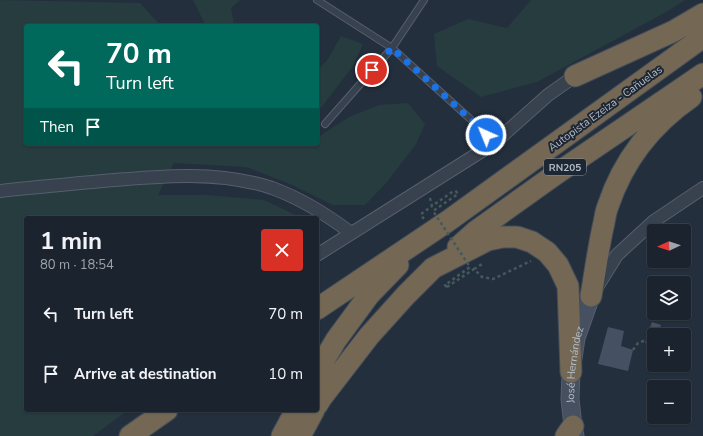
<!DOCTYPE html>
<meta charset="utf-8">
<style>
body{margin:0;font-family:"Nunito Sans",sans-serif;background:#242b36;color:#f1f3f6;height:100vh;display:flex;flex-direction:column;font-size:15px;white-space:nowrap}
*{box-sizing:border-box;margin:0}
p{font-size:13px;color:#a0a4aa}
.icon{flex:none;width:22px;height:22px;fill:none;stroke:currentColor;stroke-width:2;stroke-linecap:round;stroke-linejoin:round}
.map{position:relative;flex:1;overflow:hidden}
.drawer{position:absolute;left:24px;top:216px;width:295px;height:196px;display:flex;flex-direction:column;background:#1b232e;border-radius:4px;box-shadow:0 1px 3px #0004,0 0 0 1px #39404a}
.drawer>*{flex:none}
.banner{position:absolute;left:24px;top:24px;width:295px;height:122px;border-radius:4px;box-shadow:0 1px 3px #0004,0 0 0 1px #39404a;background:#00695c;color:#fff;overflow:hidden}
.needle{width:26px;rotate:267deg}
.tools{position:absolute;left:647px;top:224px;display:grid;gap:8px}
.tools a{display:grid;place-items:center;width:44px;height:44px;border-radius:4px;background:#1b232e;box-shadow:0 1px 3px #0004,0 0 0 1px #39404a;font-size:20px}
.pin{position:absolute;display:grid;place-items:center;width:34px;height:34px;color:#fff;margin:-17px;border:2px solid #fff;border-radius:50%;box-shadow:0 1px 4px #0007}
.me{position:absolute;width:44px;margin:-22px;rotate:316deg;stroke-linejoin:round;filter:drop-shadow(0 0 3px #0008)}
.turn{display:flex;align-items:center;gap:14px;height:84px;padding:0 16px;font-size:18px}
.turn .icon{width:52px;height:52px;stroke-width:2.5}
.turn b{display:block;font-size:28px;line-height:34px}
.then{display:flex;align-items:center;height:38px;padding:0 16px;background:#0003;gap:8px;font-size:15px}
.round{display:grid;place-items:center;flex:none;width:42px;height:42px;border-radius:4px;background:#242b36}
.head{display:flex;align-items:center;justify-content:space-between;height:68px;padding:0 16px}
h1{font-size:24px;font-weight:700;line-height:30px}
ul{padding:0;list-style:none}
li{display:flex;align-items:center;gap:12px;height:60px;padding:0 16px}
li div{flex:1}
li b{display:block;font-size:15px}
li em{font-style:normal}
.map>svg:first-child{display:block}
.green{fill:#263c3f}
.building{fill:#455162}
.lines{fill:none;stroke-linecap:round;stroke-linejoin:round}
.lane-casing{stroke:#565f6c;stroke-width:8}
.street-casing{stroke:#565f6c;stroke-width:14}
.secondary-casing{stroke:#565f6c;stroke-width:19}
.highway-casing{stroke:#434c59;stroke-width:23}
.path{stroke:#44595c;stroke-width:2.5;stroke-dasharray:3 3;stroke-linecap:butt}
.lane{stroke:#38414e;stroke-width:6}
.street{stroke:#38414e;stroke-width:12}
.secondary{stroke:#465061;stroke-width:17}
.highway{stroke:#746855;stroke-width:21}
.path-bridge{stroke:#44595c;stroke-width:2.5;stroke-dasharray:3 3;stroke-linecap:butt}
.route{stroke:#1a73e8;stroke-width:7;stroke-dasharray:0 12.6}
.labels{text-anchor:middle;stroke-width:4;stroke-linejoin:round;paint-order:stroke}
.shield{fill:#1d2633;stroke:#878f9c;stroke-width:1}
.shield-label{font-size:10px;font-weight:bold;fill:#b4bcc9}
.street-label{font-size:11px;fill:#b4bcc9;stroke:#1d2633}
</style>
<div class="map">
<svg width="703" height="436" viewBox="0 0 703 436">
<rect width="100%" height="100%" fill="#242f3e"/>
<path class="green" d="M0,0L140,3L161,26H26V144H317V136L318,137L349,117L379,105L408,103L425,124L416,144L387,182L365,205H333L290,184L246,167L174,163L158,195H207L264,200L302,218H26V410H128L93,436H0Z
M193,0H240L231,8L234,25L239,26H206Z
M531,0H685L668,11L537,82L481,97L437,66L434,34L468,19L507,28Z
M341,36L363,44L353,66L317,113V71L328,59Z"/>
<path class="building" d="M652,322L661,325L657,335H654V345L645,343Z
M608,327L624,331L621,346L633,350L628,371L598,364Z"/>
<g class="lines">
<g class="lane-casing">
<path id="lane" d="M317,0L392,48L325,124
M424,0L392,48L478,126L493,144"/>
</g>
<g class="street-casing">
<path id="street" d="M0,191C34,187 69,184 103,181C159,176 218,170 272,188C302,199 326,214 351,233
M317,255L493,144L548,95L575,76
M597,287L617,255L654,221L703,188"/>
</g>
<g class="secondary-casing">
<g id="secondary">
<path id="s1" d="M575,436L573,426L570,399L571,372L576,338L591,296"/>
</g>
</g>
<g class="highway-casing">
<path id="highway" d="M575,76L674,31L703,14
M458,247L476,231L556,174L703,74
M591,296C595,273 598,250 603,227C605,220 605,213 608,206C623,161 652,124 691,97
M317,309L448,221L703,37
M317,372L336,340L369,295L398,265
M317,405L322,397L369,336L406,295L433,268L488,240L503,237H517L532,242L547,252L558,265L568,286L571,372
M130,436L167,410
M282,436L296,410
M300,436L314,410
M566,436L573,426"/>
</g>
<path class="path" d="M430,198L432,206L455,190
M424,217L423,218L421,214L432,206
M474,269L484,263
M447,287L474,269L482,277L493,279L531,261
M633,350L638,343L646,340"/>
<use href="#lane" class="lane"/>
<use href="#street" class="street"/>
<use href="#secondary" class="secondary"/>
<use href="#highway" class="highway"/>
<path class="path-bridge" d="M447,287L445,285L470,267L433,211L458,194L455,190"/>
</g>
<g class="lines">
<path class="route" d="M372,70L392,48L478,126L486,135"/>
</g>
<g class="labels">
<rect class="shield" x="544" y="159" width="42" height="16" rx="3"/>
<g class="shield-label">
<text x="565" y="171">RN205</text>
</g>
<g class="street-label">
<text transform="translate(605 108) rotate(-36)" y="4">Autopista Ezeiza - Cañuelas</text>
<text dy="4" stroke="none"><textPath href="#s1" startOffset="72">José Hernández</textPath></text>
</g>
</g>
</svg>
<div class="tools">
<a><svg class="needle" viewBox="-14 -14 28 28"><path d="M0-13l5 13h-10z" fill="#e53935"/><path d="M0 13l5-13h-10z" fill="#a0a4aa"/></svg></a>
<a><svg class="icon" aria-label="layers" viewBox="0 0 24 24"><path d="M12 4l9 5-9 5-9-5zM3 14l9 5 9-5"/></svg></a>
<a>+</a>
<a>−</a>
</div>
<div class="pin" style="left:372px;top:70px;background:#d93025"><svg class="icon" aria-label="arrive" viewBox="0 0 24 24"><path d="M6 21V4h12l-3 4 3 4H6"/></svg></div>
<svg class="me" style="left:486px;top:135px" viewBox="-20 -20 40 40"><circle r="17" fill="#1a73e8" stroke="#fff" stroke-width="3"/><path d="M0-11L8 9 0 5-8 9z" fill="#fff"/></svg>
<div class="banner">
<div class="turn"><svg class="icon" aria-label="left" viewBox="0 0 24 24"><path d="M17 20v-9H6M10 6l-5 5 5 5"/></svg><div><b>70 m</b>Turn left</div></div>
<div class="then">Then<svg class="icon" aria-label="arrive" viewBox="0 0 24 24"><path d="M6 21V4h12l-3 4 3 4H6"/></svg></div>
</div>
<section class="drawer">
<div class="head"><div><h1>1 min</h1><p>80 m · 18:54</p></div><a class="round" style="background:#d93025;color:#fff"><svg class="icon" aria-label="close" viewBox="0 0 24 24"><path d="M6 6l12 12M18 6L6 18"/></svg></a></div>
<ul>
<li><svg class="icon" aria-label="left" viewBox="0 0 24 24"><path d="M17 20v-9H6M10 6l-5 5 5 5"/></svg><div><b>Turn left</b></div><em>70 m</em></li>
<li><svg class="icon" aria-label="arrive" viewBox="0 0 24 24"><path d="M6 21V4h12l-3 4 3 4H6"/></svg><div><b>Arrive at destination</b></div><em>10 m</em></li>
</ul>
</section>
</div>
